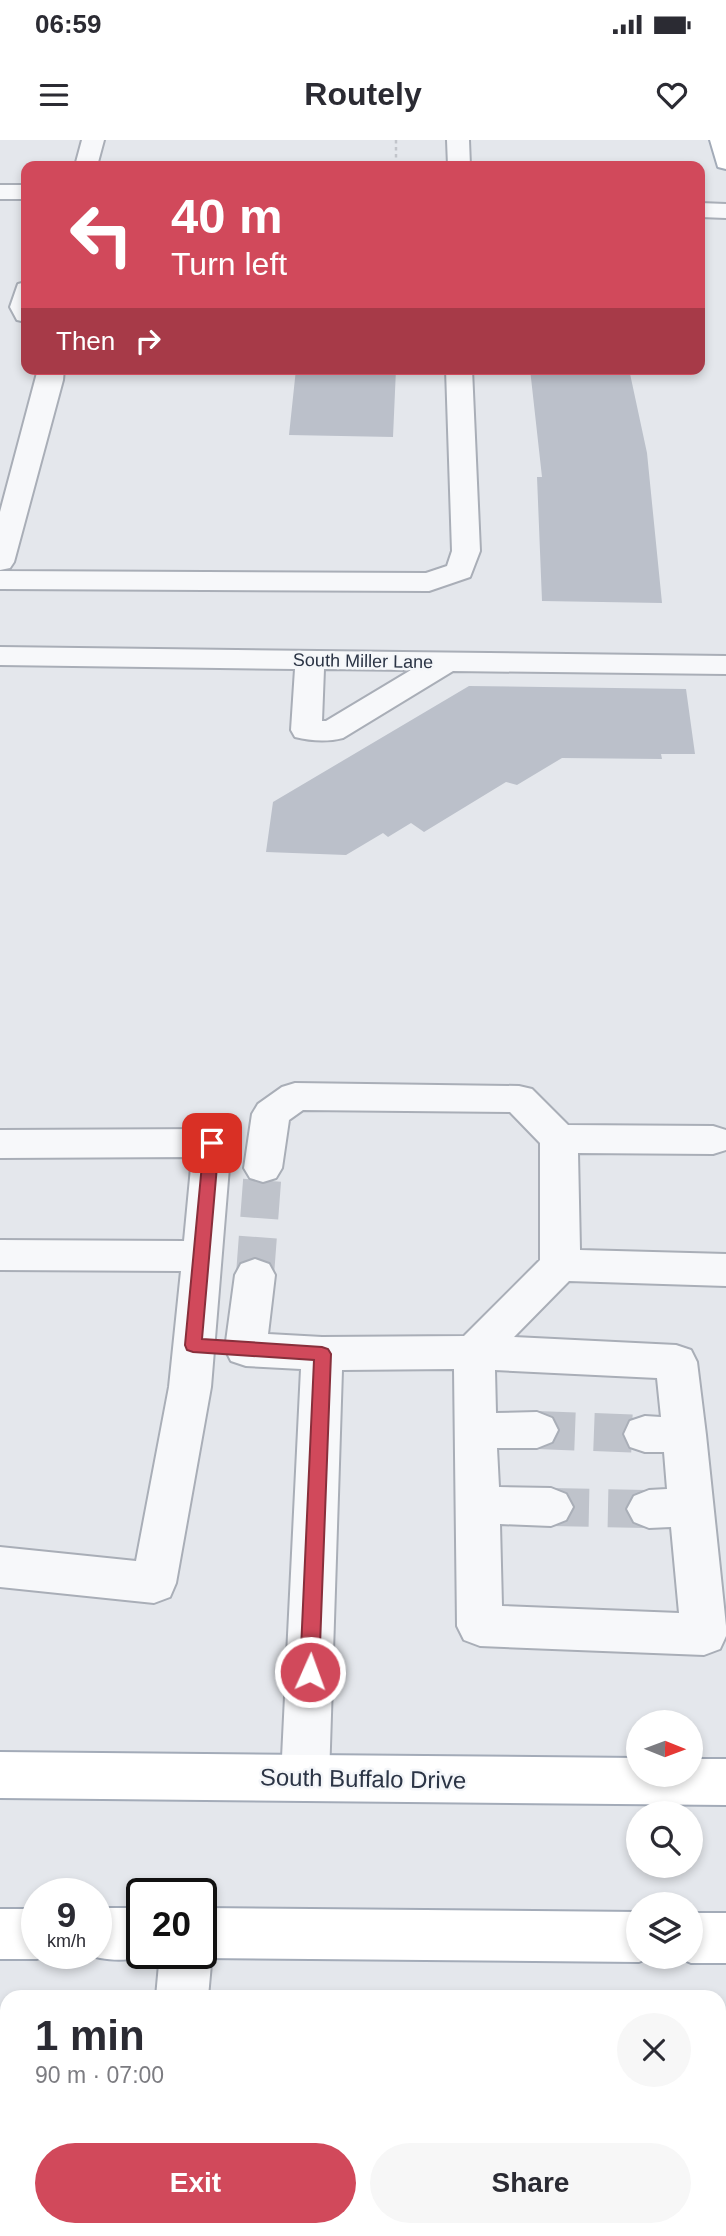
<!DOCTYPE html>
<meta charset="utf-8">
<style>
body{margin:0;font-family:Arial,sans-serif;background:#f7f7f7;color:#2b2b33;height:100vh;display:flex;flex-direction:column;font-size:26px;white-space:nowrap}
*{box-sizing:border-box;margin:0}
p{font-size:23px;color:#7c7c81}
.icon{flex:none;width:38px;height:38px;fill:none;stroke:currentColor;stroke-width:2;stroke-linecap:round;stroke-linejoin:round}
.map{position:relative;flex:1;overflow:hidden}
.side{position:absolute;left:0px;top:1850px;width:726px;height:247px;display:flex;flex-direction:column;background:#fff;border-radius:21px 21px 0 0;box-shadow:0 4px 10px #0003}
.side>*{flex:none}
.banner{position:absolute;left:21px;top:21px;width:684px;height:214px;border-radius:14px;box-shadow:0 4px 10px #0003;background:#d1495b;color:#fff;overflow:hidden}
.needle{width:46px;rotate:91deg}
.tools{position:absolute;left:626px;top:1570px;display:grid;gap:14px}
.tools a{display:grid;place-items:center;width:77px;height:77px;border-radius:50%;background:#fff;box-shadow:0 4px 10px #0003;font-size:35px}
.speed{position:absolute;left:21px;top:1738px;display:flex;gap:14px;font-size:35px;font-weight:700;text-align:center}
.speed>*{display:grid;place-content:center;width:91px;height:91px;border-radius:50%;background:#fff;box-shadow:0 4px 10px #0003;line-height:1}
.speed small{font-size:18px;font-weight:400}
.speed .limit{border:4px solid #111;border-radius:10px;background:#fff;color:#111}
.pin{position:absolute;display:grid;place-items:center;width:60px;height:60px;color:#fff;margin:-30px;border-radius:14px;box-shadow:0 4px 10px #0006}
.me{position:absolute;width:77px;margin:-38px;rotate:2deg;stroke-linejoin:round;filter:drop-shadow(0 0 5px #0008)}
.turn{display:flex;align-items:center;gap:24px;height:147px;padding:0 35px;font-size:32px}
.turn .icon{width:91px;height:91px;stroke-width:2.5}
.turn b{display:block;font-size:49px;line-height:60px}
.then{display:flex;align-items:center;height:66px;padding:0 35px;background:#0003;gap:14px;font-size:26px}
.round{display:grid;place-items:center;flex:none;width:74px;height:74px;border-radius:37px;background:#f7f7f7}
.summary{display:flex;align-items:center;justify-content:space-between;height:119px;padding:0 35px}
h1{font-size:42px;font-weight:800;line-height:52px}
.button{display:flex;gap:14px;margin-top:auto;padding:14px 35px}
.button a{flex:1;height:80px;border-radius:42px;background:#d1495b;color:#fff;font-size:28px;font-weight:800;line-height:80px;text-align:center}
.button a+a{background:#f7f7f7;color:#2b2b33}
.status{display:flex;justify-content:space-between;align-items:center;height:49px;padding:0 35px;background:#fff;direction:ltr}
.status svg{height:19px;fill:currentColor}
header{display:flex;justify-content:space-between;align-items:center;height:91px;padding:0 35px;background:#fff;font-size:32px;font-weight:800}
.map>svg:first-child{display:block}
.building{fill:#bbc0ca}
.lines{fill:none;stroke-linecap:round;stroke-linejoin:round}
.minor-tunnel{stroke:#bfc3cb;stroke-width:38;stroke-dasharray:38 19;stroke-linecap:butt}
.minor-casing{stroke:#a9aeb7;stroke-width:4}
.major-casing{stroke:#a3abb8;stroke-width:4}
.path{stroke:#c2c5cb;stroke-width:2.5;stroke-dasharray:3.5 3.5;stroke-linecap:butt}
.minor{fill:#f7f8fa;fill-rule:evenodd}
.major{fill:#fff;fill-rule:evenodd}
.route{fill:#d1495b;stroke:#882f3b;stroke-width:2}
.labels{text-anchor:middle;stroke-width:5;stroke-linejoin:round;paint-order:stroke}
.far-street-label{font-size:18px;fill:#2b3445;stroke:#f4f6f9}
.near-street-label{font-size:24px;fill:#2b3445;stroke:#f4f6f9}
</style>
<div class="status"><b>06:59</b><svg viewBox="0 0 49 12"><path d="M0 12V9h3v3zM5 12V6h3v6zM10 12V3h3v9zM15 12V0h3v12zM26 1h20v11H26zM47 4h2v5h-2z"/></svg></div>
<header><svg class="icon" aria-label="menu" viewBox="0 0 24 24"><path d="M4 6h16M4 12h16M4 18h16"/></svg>Routely<svg class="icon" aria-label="heart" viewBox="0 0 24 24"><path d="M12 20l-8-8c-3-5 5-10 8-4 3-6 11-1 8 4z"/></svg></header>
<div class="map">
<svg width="726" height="2096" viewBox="0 0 726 2096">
<rect width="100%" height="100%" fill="#e4e7ec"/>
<path class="building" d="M296,229H396L393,297L289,295Z
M530,229H629L647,313L662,463L542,461L537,337H542Z
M469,546L686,549L695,614H661L662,619L562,618L517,645L506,642L424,692L411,683L388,697L383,693L346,715L266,712L273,662Z"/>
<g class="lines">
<path class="minor-tunnel" d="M255,1135L263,1028
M537,1290L645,1294
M551,1367L649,1369"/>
<g class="minor-casing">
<path id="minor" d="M82,0H104L97,26H75Z
M447,0H469L470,26H448Z
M0,45H26V59H0Z
M700,63L726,64V78L700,77Z
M26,142V182L17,180L10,167L18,144Z
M38,229H64L63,240L14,422L10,428L0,430V372Z
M446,229H472L480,411L470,437L429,451L0,449V431L426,433L447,426L452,411Z
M0,507L726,516V534L453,531L343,598C327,602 311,601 295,597L291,590L295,529L0,525ZM324,529L411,530L326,581H322Z
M295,943L519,946L532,949L568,985L713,986L726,990V1010L713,1014L578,1013L580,1110L726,1114V1146L569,1141L514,1197L676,1205L691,1210L697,1222L706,1295L726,1486V1496L720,1509L704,1515L480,1506L464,1500L457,1486L454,1229L342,1230L329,1638L322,1654L305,1661L288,1654L281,1638L301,1229L246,1226L231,1221L225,1209L235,1135L241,1124L255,1119L269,1124L275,1135L268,1194L322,1197L464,1196L540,1120V1003L510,972L303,970L289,980L282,1028L276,1038L263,1042L250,1038L244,1028L252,974L258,964L282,947ZM495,1230L657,1238L661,1277L645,1276L630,1281L624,1294L630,1307L645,1312H664L667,1349L649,1350L634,1356L627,1369L634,1382L649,1388L671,1387L679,1473L502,1466L500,1384L551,1386L566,1380L573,1367L566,1354L551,1348L499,1347L497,1308H537L552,1302L558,1290L552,1278L537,1272L496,1273Z
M212,989L225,993L231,1003L211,1247L176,1443L170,1457L154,1463L0,1447V1407L136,1421L169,1247L181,1131L0,1130V1100L184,1101L192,1017L0,1018V990Z
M201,1794L212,1813L208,1857H156L160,1813H201Z
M7,2040V2090H22L0,2096V2041Z
M137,2090H193V2096H137Z"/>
</g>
<g class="major-casing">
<path id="major" d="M710,0H726V29L718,27Z
M0,1612L639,1618V1634H691V1619H726V1665L0,1658Z
M96,1768H142V1813H155C134,1822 104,1822 83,1813H96Z
M201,1768L639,1772V1816H653L639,1822L201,1818L188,1813H201Z
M0,1769H37V1813H52L37,1819H0Z
M691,1773H726V1823H691L675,1816H691Z"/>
</g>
<path class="path" d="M396,0V26"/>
<use href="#minor" class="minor"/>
<use href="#major" class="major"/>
</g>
<path class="route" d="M212,997L219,1003L202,1199L322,1207L328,1209L331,1214L319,1532L316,1538L310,1541L303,1538L300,1532L314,1220L193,1212L187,1210L185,1205L204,1003Z"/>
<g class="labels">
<g class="far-street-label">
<text transform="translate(363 521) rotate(1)" y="6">South Miller Lane</text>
</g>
<g class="near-street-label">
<text transform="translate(363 1639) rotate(1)" y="8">South Buffalo Drive</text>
</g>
</g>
</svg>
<div class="tools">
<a><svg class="needle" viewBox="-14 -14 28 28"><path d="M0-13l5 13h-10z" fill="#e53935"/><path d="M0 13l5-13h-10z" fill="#7c7c81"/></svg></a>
<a><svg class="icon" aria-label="search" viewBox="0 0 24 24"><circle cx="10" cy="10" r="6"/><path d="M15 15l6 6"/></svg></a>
<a><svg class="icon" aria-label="layers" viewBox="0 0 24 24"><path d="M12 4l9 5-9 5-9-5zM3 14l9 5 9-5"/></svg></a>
</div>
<div class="speed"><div>9<small>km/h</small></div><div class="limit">20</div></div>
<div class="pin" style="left:212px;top:1003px;background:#d93025"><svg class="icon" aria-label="arrive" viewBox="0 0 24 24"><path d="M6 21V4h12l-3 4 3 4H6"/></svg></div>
<svg class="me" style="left:310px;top:1532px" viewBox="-20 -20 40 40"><circle r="17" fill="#d1495b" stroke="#fff" stroke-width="3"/><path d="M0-11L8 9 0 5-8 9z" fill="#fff"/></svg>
<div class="banner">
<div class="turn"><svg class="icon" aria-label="left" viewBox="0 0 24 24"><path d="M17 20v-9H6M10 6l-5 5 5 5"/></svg><div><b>40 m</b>Turn left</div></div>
<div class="then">Then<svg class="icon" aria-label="right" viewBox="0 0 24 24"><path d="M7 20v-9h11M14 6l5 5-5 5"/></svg></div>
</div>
<section class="side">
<div class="summary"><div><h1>1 min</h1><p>90 m · 07:00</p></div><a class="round"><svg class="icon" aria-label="close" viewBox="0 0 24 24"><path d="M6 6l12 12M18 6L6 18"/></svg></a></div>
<div class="button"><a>Exit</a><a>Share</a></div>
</section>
</div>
